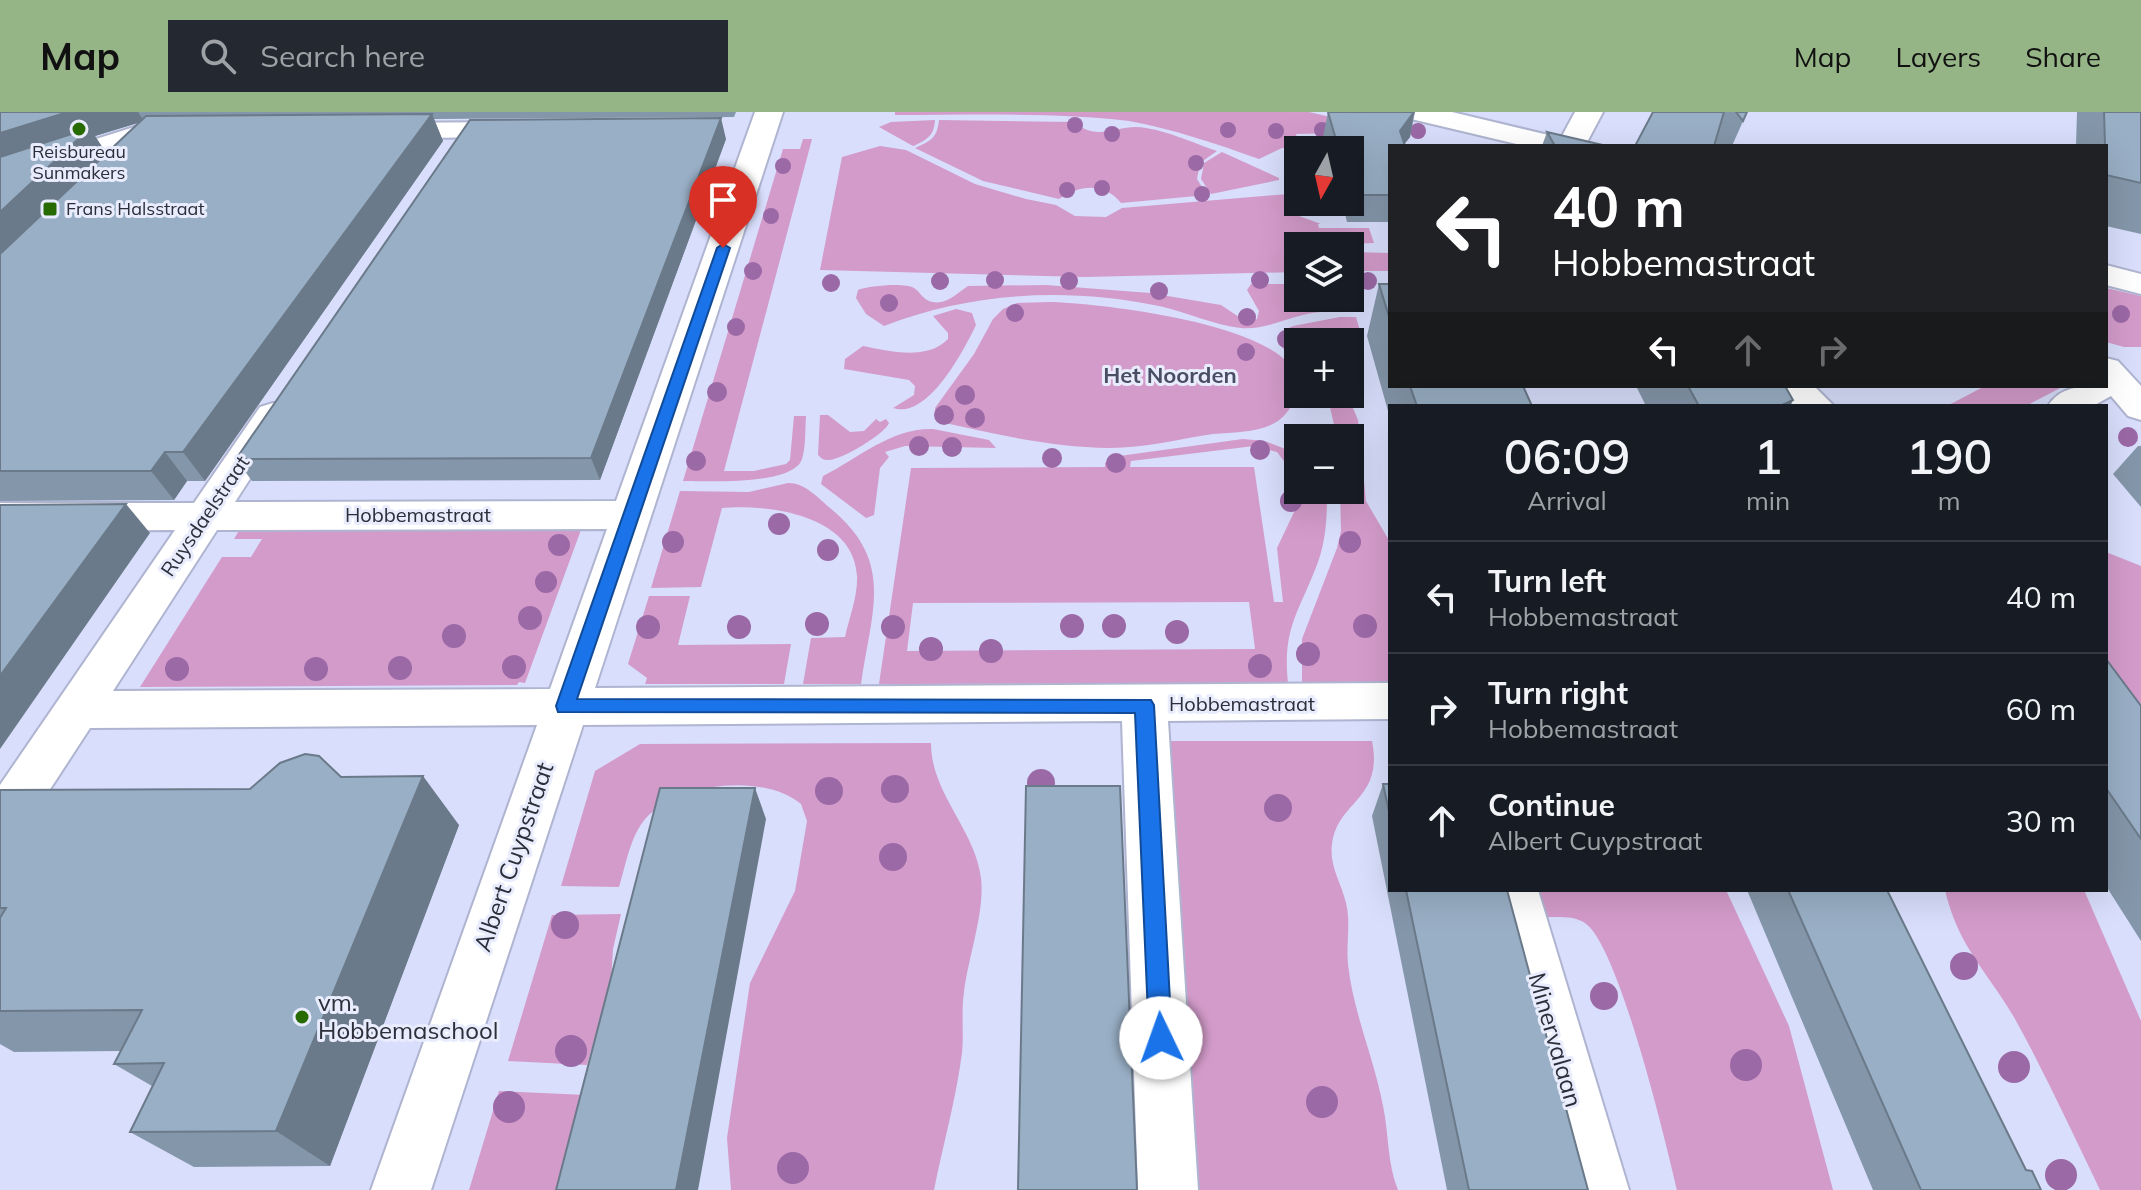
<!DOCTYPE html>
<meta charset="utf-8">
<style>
body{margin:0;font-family:Mulish,sans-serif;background:#242831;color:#f1f3f6;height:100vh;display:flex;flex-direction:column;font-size:30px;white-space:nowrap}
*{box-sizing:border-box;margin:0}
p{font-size:26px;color:#9ea1a6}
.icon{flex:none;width:44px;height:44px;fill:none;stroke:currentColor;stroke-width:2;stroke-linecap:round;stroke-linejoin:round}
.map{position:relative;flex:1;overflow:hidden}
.drawer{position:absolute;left:1388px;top:292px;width:720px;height:488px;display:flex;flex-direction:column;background:#171b24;border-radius:0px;box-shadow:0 8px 32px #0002}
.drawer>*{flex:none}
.hud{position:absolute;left:1388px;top:32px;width:720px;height:244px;border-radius:0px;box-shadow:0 8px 32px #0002;background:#202124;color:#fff;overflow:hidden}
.needle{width:52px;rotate:188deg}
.fabs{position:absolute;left:1284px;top:24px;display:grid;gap:16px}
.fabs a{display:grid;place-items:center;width:80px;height:80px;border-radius:0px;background:#171b24;box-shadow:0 8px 32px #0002;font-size:40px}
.pin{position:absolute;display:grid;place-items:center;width:68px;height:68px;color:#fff;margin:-82px -34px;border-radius:50% 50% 50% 0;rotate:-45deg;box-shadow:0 0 8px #0007}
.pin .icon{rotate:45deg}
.me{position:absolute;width:88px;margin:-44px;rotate:357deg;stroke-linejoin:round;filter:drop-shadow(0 0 6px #0008)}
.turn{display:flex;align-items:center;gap:28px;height:168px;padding:0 32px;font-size:36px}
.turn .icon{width:104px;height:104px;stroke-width:2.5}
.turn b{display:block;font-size:56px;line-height:68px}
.lanes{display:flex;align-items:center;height:76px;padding:0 32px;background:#0003;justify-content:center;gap:40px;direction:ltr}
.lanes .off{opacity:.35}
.eta{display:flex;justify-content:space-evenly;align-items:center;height:136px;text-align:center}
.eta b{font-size:48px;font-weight:600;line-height:56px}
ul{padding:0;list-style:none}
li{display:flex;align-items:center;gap:24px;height:112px;padding:0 32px;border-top:2px solid #363941}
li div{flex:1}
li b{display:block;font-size:30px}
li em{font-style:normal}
header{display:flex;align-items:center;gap:48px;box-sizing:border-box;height:112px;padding:0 40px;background:#96b587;color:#111}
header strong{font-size:38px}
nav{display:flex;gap:44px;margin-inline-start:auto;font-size:28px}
.search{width:560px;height:72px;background:#242831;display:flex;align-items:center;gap:20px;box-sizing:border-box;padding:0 28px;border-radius:0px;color:#9ea1a6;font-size:30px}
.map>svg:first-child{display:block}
.green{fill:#d39bca;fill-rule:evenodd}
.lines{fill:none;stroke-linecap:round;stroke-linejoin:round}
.minor-casing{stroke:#afb4d0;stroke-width:4}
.minor{fill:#fff;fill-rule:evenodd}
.tree{fill:#9b69a6}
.wall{fill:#8496a9;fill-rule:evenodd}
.shaded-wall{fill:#6b7a8a}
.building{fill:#99afc5;stroke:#6b7a8a;stroke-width:2}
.route{fill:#1a73e8;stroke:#114b97;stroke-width:2}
.poi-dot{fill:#266a00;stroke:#e8ecfd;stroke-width:3}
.labels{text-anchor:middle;stroke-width:6;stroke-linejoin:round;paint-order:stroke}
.far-poi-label{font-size:18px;fill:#2c2e39;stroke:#e8ecfd}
.street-label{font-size:20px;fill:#2c2e39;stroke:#e8ecfd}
.neighbourhood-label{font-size:22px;font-weight:bold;fill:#494e65;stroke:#e8ecfd}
.near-street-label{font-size:24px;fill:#2c2e39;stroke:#e8ecfd}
.near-poi-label{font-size:24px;fill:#2c2e39;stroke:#e8ecfd;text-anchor:start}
</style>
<header>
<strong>Map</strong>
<div class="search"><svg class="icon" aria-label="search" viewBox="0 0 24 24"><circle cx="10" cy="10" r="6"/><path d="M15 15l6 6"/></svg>Search here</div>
<nav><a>Map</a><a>Layers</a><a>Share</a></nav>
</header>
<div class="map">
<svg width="2141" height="1078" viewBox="0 0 2141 1078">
<rect width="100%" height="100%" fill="#d8defb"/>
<path class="green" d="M895,0H1309L1356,11L1335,21L1296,22L1299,36H1282L1259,47C1217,32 1173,17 1129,9C1057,0 969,3 895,3Z
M935,8C934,24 927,28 913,34L879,15L891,10Z
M939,8L1075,10C1094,29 1115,15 1136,15C1162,16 1193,31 1217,39L1200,51L1197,67L1207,83L1121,91C1104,70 1079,73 1059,87L983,69L915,36C931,29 937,26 939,8Z
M803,27H812L724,359H754L786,352L790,348L794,304H806C805,317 806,335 802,347C793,374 707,369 683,369L783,37H800Z
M880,34L906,38L975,72L1026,87L1056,93L1075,104L1106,105L1122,96L1288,82L1291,101L1321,112H1318L1319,116H1369L1374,131L1298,134V160L1085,165L820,158L842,45Z
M1222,40L1279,66V68L1211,82L1201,67L1204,51Z
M1350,140L1390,141V159H1350Z
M1251,172H1298V186H1350V181L1355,198C1341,198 1326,199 1312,201C1289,205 1265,218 1241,216C1214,213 1186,200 1159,194C1066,175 972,180 884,214L866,202L856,186L858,178C867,174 905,170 914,176C920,180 922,186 929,189C945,195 957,181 968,174L1046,173L1150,181L1221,193L1245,209L1257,207L1259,199L1247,178Z
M2106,176L2141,184V235H2124L2106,230Z
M1050,190C1095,191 1298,212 1298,273C1298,286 1288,302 1278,309C1260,321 1233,320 1213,322C1179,327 1144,336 1110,336C1050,335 994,322 936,309L935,296L974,242L993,207L1003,197L1017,191Z
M956,197L972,201L976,213C964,238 928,308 893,296L914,283L915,274L909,268L844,257L845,247L863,234C888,239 927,249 948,227V221L933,204Z
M1340,205H1356L1361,222C1338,221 1321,230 1298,230V249L1278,232V225L1282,219L1293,214Z
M1985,274H2064L2026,294H1947Z
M1327,282H1347L1358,308L1366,389L1390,430V570L1302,571V527L1337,436L1341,419L1340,378H1350V326H1337Z
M820,303H828L850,320L864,319L876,307L880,310L886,307L889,311C885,322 841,348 829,348C823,348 822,347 818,343Z
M933,317L989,328L996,336L905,334L885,340L889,345L880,356L874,403L866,406L821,372L823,364C859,346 891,316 933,317Z
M1243,327L1265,329L1298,342V378H1326L1327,382C1327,405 1326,428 1318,450C1300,499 1282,515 1288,571L879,572L911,356L1105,355V351L1112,345ZM1254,334L1277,340L1296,365V396L1277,436L1283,490H1274L1254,355H1130L1131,349ZM1249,490L1255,537L907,539L913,491Z
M788,371C805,371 817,385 830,396C896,450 871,499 861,572H803L811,526L845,525C849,506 858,484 857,464C854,403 769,392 722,396L701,475L651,476L680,379L749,380Z
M241,415H582L525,571L519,570L517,573L140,575L222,445H251L262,427H234Z
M2106,440L2141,454V592L2106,569Z
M649,484H690L678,533L791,532L784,572H645L647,566L628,552Z
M1157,629H1372C1384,688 1337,689 1332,732C1329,754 1341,770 1346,791C1351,811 1346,832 1348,852C1353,900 1374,946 1383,994C1389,1022 1387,1051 1398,1078H1189Z
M931,631C931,682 975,717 981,766C985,800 968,846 964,880C961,900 964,921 962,941C956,987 943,1033 934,1078H731L727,1026L750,871L795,779L807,709L801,692C764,661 679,670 646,706C630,724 626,753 619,775L561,774L595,659L640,632Z
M1528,778H1726L1789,914L1833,1078H1677C1666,1031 1619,834 1585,811C1572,802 1551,806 1536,805Z
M1945,778H2084L2141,909V1078H2100C2072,1020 2046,963 2015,907C1988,860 1958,835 1945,778Z
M621,802L613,837L611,869L587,953L508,949L552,803Z
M499,979L586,983L558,1078H469Z"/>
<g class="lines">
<g class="minor-casing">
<path id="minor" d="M755,0H783L595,576L1390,571V607L1168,609L1198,1078H1138L1122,609L583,613L431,1078H371L537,613L90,616L17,728L0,734V673L175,418L0,419V391H194L260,295L273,291L286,295L291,303L235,390L616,389ZM607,417L550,577L113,579L217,418Z
M1403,0H1452L1561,26L1575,0H1603L1585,34H1525L1407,6Z
M522,10L532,12L536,18L532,24L379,27L369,25L365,19L369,13L379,11Z
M144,12L188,14L192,20L188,26L146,28L0,76V57Z
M2106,153L2141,162V182L2106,173Z
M2106,246L2118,249L2141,274V308L2128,304L2111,284L2093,294H2048C2061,273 2084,274 2106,274Z
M1778,274H1814L1834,294H1791Z
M1486,778H1538L1629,1078H1569Z"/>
</g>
<use href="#minor" class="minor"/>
</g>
<g class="tree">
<circle cx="1075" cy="13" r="8"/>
<circle cx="1228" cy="18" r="8"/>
<circle cx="1322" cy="18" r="8"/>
<circle cx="1276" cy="19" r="8"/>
<circle cx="1418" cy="19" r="8"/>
<circle cx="1112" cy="22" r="8"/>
<circle cx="1196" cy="51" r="8"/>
<circle cx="783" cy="54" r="8"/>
<circle cx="1102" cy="76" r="8"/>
<circle cx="1067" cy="78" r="8"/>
<circle cx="1202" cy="82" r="8"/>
<circle cx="771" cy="104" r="8"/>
<circle cx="753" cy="159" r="9"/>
<circle cx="995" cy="168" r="9"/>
<circle cx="1260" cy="168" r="9"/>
<circle cx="940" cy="169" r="9"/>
<circle cx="1069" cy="169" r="9"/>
<circle cx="1368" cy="169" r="9"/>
<circle cx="831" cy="171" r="9"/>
<circle cx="1159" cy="179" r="9"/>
<circle cx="889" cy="191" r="9"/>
<circle cx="1015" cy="201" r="9"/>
<circle cx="2121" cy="202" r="9"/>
<circle cx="1247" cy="205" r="9"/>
<circle cx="736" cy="215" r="9"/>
<circle cx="1286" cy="227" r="9"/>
<circle cx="1246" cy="240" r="9"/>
<circle cx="717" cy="280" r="10"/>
<circle cx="965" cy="283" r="10"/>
<circle cx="944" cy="303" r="10"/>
<circle cx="975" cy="306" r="10"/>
<circle cx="2128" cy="325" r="10"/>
<circle cx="919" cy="334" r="10"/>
<circle cx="952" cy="335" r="10"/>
<circle cx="1260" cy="338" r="10"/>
<circle cx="1052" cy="346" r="10"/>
<circle cx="696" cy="349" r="10"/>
<circle cx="1116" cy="351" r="10"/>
<circle cx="1291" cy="389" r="11"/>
<circle cx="779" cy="412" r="11"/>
<circle cx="673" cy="430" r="11"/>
<circle cx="1350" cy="430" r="11"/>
<circle cx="559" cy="433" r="11"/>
<circle cx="828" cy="438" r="11"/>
<circle cx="546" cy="470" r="11"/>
<circle cx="530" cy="506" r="12"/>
<circle cx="817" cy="512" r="12"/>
<circle cx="1072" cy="514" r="12"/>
<circle cx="1114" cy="514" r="12"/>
<circle cx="1365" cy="514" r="12"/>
<circle cx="648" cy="515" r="12"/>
<circle cx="739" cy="515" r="12"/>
<circle cx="893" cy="515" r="12"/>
<circle cx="1177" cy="520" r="12"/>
<circle cx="454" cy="524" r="12"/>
<circle cx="931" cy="537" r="12"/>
<circle cx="991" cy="539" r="12"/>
<circle cx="1308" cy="542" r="12"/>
<circle cx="1260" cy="554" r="12"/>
<circle cx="514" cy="555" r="12"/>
<circle cx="400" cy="556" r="12"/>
<circle cx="177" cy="557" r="12"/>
<circle cx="316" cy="557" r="12"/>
<circle cx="1041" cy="671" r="14"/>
<circle cx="895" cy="677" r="14"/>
<circle cx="829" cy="679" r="14"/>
<circle cx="1278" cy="696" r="14"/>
<circle cx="893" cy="745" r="14"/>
<circle cx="565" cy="813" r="14"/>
<circle cx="1964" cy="854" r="14"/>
<circle cx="1604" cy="884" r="14"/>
<circle cx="571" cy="939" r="16"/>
<circle cx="1746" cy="953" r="16"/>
<circle cx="2014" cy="955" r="16"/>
<circle cx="1322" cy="990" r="16"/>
<circle cx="509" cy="995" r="16"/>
<circle cx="793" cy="1056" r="16"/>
<circle cx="2061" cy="1063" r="16"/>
</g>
<path class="wall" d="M0,0H736L734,5L434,7L443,29L205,369H187L174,388L0,389ZM138,11L106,41L95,24Z
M1328,0H1415L1410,25L1404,32L1390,34V110H1347L1342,90H1350V38H1327L1323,25Z
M1653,0H1747L1732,34H1635Z
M2077,0H2141V122L2106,114V34H2076Z
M1547,20L1607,34H1542Z
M726,27L600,368L252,369L236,347Z
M1379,172H1390V274H1523L1532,294H1390V306L1367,224Z
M1636,274H1785L1793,288L1790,294H1646Z
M2138,334H2141V395L2113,362Z
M2106,547L2141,594V829L2106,774Z
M341,665L459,713L330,1054L194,1055L130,1020L152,974L114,952L121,939L14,940L0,932V678L250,677Z
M1383,672H1390V778H1507L1588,1078H1447L1372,704Z
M1747,778H1887L2026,1058L2041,1078H1873Z"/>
<path class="shaded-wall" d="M68,0H138L144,9L95,24L108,44L0,149V21Z
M1414,0L1410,25L1403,34L1400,19Z
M432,2L443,29L205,369L183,340Z
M721,6L726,27L600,368L591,346Z
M1793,288L1790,294H1780Z
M165,340L187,369L174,388L151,359Z
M126,392L150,421L0,637V564Z
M423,664L459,713L330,1054L276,1019Z
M755,676L766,707L698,1078H676Z"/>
<path class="building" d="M0,0H68L0,21Z
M1328,0H1414L1400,19L1405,34H1390V83H1353L1350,74V38H1339Z
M1653,0H1724L1714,34H1635Z
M1736,0H1747L1743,9Z
M2104,0H2141V71L2106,63Z
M432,2L183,340H165L151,359H0V142L146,4Z
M721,6L591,346L236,347L470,8Z
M90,16L0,100V45Z
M1547,20L1607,34H1555Z
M1379,172H1390V208Z
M1410,274H1523L1532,294H1417Z
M1688,274H1785L1793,288L1780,294H1699Z
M126,392L0,564V393Z
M2106,547L2141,594V727L2106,676Z
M305,642L319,644L341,665L423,664L276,1019L130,1020L164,951L114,952L142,898L0,899V806L6,796H0V678L250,677L280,651Z
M1383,672H1390V704Z
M1026,674H1120L1137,1078H1018Z
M660,676H755L676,1078H556Z
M1406,778H1507L1588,1078H1469Z
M1788,778H1887L2026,1058L2032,1059L2041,1078H1921Z"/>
<path class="route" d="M723,132L730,136L577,587L1151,588L1154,593L1172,926L1169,934L1161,938L1153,934L1149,926L1135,601L558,600L556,594L717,136Z"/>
<g class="poi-dot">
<circle cx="79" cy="17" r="8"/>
<rect x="42" y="89" width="16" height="16" rx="4"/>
<circle cx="302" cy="905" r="8"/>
</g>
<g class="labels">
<g class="far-poi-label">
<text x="79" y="46">Reisbureau<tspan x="79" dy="21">Sunmakers</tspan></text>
<text x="66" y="103" text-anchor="start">Frans Halsstraat</text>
</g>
<g class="street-label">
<text x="418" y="410">Hobbemastraat</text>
<text transform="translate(205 404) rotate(-56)" y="7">Ruysdaelstraat</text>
<text x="1242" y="599">Hobbemastraat</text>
</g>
<g class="neighbourhood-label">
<text x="1170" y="271">Het Noorden</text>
</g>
<g class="near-street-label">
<text transform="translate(514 745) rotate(-71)" y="8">Albert Cuypstraat</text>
<text transform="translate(1555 928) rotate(74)" y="8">Minervalaan</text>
</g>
<g class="near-poi-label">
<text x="318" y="899">vm.<tspan x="318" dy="28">Hobbemaschool</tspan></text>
</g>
</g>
</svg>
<div class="fabs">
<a><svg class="needle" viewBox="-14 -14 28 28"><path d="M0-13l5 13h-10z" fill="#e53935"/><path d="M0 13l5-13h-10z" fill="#9ea1a6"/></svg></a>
<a><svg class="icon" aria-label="layers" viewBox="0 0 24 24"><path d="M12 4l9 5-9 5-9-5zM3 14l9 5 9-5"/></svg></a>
<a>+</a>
<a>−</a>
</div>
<div class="pin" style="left:723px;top:136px;background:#d93025"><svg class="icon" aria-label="arrive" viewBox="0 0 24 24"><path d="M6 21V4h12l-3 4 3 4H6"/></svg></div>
<svg class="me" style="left:1161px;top:926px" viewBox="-20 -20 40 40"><circle r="19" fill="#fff"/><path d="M0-13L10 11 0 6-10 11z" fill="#1a73e8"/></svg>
<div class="hud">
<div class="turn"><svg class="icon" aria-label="left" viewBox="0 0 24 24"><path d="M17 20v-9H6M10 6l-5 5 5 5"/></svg><div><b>40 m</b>Hobbemastraat</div></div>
<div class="lanes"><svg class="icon" aria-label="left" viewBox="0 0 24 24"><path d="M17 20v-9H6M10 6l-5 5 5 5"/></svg><svg class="icon off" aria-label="ahead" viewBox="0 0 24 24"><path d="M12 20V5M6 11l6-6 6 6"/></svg><svg class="icon off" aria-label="right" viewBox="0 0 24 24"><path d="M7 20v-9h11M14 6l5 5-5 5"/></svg></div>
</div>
<section class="drawer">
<div class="eta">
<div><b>06:09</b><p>Arrival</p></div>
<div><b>1</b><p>min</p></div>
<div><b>190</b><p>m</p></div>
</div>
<ul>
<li><svg class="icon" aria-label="left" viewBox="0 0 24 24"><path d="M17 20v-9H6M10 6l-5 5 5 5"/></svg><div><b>Turn left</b><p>Hobbemastraat</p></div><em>40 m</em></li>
<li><svg class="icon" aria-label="right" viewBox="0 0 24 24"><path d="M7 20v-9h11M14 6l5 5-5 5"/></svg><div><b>Turn right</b><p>Hobbemastraat</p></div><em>60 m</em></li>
<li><svg class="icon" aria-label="ahead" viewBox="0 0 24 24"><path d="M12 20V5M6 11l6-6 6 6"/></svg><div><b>Continue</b><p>Albert Cuypstraat</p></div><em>30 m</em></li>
</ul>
</section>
</div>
